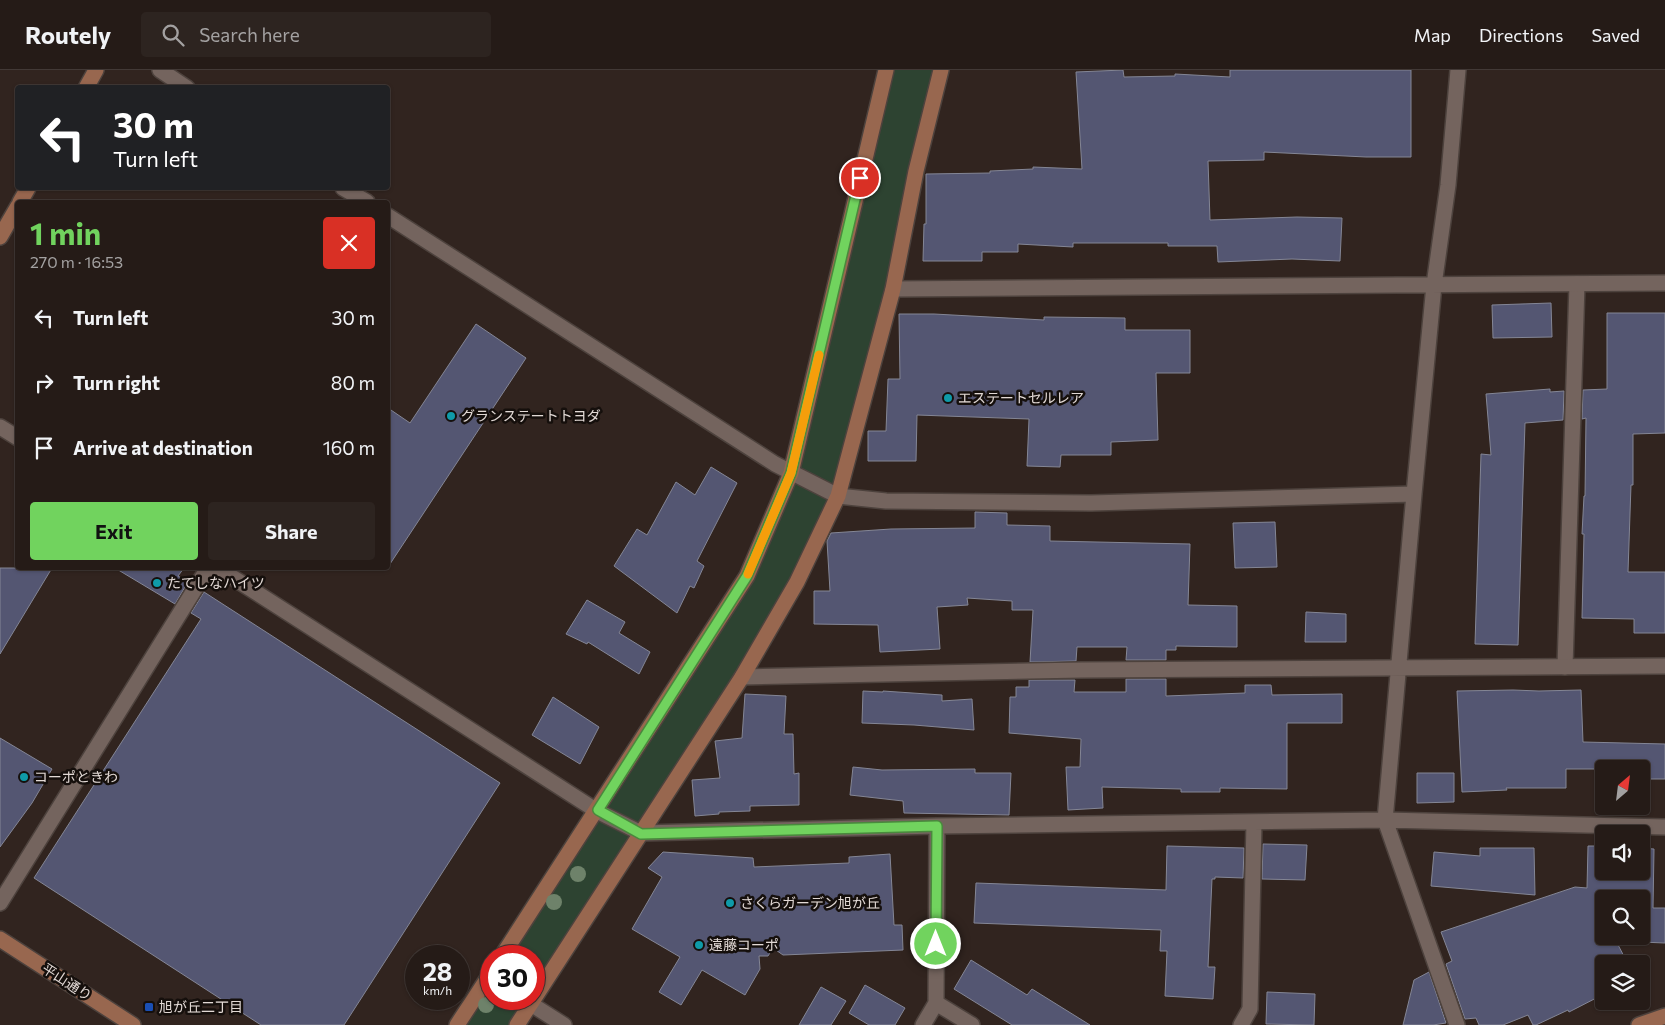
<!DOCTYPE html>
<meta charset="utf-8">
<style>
body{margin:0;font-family:Commissioner,"Noto Sans JP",sans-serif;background:#2d2420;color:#f1f3f6;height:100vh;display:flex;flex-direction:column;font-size:19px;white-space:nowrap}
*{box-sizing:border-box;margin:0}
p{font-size:16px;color:#a3a1a1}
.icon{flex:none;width:28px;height:28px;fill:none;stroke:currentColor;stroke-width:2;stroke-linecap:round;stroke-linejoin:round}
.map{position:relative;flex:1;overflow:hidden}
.drawer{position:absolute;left:15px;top:130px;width:375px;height:370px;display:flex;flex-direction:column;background:#251b17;border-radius:5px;box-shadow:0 1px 4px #0004,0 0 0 1px #423936}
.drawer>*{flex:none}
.banner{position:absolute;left:15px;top:15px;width:375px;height:105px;border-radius:5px;box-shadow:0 1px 4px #0004,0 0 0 1px #423936;background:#202124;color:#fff;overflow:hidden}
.needle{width:32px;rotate:28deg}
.controls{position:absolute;left:1595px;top:690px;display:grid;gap:10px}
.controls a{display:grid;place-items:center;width:55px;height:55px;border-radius:5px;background:#251b17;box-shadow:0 1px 4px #0004,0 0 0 1px #423936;font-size:25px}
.speed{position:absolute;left:405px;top:875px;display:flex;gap:10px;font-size:25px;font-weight:700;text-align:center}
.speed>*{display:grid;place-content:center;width:65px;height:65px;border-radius:50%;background:#251b17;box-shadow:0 1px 4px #0004,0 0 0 1px #423936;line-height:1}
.speed small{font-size:12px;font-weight:400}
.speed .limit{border:8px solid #d22;background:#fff;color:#111}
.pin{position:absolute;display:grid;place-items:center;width:42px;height:42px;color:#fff;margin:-21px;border:2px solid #fff;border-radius:50%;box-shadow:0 1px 5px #0007}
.me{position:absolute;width:55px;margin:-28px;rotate:0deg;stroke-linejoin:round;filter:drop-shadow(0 0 4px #0008)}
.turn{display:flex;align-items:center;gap:18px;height:105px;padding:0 15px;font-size:22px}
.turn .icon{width:65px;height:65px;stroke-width:2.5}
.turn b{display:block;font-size:35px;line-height:42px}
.round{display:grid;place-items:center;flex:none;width:52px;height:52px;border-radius:5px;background:#2d2420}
.headline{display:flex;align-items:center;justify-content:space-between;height:85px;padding:0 15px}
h1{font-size:30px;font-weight:700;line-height:38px;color:#71d35e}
.cta{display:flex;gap:10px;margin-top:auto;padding:10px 15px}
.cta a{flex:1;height:58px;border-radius:5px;background:#71d35e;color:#111;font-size:20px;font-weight:700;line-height:58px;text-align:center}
.cta a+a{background:#2d2420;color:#f1f3f6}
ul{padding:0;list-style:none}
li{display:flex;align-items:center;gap:15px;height:65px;padding:0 15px}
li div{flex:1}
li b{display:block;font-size:19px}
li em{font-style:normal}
header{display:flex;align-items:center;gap:30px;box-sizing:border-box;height:70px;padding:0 25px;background:#251b17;border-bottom:1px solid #423936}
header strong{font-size:24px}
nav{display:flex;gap:28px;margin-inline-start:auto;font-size:18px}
.search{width:350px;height:45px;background:#2d2420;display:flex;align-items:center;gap:12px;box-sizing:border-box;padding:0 18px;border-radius:5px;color:#a3a1a1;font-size:19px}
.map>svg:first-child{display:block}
.green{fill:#2d4331}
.building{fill:#545672;stroke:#848695;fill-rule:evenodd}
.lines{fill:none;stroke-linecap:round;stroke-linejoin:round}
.lane-casing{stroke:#4d423d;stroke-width:18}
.street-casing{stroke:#4d423d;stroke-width:18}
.secondary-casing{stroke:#4d423d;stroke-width:18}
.lane{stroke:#74645e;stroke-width:15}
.street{stroke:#74645e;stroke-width:15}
.secondary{stroke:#98674f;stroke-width:15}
.tree{fill:#6e826a}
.route-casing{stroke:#49893d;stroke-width:12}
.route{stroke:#71d35e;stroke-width:9}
.slow{stroke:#f59e0b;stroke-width:9}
.culture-dot{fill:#0f9aa8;stroke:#150f0c;stroke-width:2}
.transit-dot{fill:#1a4fb4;stroke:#150f0c;stroke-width:2}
.labels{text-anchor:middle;stroke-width:5;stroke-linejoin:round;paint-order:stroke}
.poi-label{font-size:14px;fill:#e2d9d5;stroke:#150f0c;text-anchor:start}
.street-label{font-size:14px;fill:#e2d9d5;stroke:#150f0c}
</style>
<header>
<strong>Routely</strong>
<div class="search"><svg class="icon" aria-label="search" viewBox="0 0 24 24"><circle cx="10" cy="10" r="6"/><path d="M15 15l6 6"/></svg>Search here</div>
<nav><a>Map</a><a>Directions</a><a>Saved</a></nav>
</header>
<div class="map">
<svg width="1665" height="955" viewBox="0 0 1665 955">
<rect width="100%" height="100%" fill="#31241f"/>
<path class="green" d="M886,0H939L916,101L893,219L838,426L797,512L742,607L517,955H457L491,903V929H534V886H502L747,506L791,403Z"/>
<path class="building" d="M1123,0L1124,7L1175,6V4L1230,7V0H1411V87H1366L1264,82V90L1208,91L1210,150L1297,147L1342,148L1340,191L1292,189L1218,192L1217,176H1168V173H1073V177L1018,174V182H982V191H923L924,154H926V104L990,103V101L1033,99V97L1082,99L1076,2Z
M1551,233L1552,267L1493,268L1492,235Z
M1607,243H1665V363L1633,364V415H1631L1628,502H1665V563H1634V549L1582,548L1584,464H1582L1584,426H1585L1586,348L1582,349L1583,320L1607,319Z
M899,244H934L1044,250V247L1125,248V260H1190V303H1156L1158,370L1111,372V385H1061L1060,397L1027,396L1029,349L917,345L916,391H868V361H886L888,309H900Z
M476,254L526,288L388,497V338L410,353Z
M1550,319V322L1564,321L1563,350L1525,353L1518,575L1475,574L1481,384L1491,385L1486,324Z
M711,397L737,413L697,491L704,496L694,518L690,516L677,543L614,496L637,459L647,465L676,412L695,425Z
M975,442L1007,443V455L1050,456V471L1190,474L1188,535L1237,536V577L1176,576V580H1166V590H1126L1127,577H1077L1076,591L1030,592L1033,540H1012V531L967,528L968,535L937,537L940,579L880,582L878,555L814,554V521H830L827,471L831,463L891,459L975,458Z
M1275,452L1277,497L1235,498L1233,453Z
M0,498H52L0,584Z
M115,498H184L178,506L188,512L175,534Z
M204,522L500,713L344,955H261L34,808L201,549L191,543Z
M587,530L625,552L619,563L650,582L639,604L588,572L587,574L566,564Z
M1306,542L1346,544V572H1305Z
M1126,609H1166V626L1245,623V615H1271L1272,625L1342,624V653H1287V719L1220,718V722H1181V719L1102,717L1103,738L1068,740L1066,697H1080L1081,669L1009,663L1010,627H1016V617H1029V610H1075L1074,622H1126Z
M1513,620L1539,621L1581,620L1583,672L1665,674V709H1641V699H1566V718H1506L1507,720L1462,722L1457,621Z
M863,621L883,622V621L942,625V631L972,629L974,660L914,655L862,653Z
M745,624L786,626L784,664H793L794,704L799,703V735L750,736V741L719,742V744L695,746L692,710L720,708L715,671L742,668Z
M553,627L599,657L580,694L532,665Z
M0,668L52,699L32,733L0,777Z
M853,697L882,700L975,699V703H1011L1009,745L904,743L903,731L850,725Z
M1417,703H1454V732L1417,733Z
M1263,774L1307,775L1305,810L1262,809Z
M1167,776L1244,778L1243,808L1215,807V809H1212L1208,897H1215L1213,929L1165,926L1167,881H1160L1161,860L974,853L976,813L1166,820Z
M1588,776H1604V801H1641V778L1654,779L1653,838H1665V873L1616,871L1628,894H1604V924L1569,942L1568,940L1536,955H1533L1528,945L1503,955H1479L1476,948L1465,949L1446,894L1452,891L1441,862L1575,817L1587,818ZM1604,829H1641V866H1604Z
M1480,778H1534L1535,825L1431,816L1434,782L1480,786Z
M663,782L753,788L754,797L849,793V787L890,784L894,855H902L903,880L783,885L773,878L768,886H759L760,899L745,925L702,900L681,935L659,922L680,887L632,859L662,807L648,798Z
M971,890L1027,925L1032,919L1090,955H1012L954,919Z
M1429,902L1446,953L1433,955H1403L1414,910Z
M865,915L905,938L895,955H869L849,943Z
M821,917L846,931L831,955H799Z
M1267,922L1315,924L1314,955L1266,954Z"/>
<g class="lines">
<g class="lane-casing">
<path id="lane" d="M1565,597L1577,214"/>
</g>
<g class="street-casing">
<path id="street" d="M160,0L187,18
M343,118L367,132
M388,146L775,394L838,426L886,431L1091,433L1414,424
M893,219L1665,213
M0,357L18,368
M218,498L597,741L641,763L937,756L1385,750L1665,757
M742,607L1082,600L1665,596
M0,833L208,498
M936,933L972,955
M531,934L564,955
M923,955L936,933L937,756
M1241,955L1250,939L1254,752
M1457,955L1385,750L1414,424L1434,215L1448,115L1458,0"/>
</g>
<g class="secondary-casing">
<path id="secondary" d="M86,18L96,0
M20,132L28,118
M0,167L18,136
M0,869L133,955
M502,886L747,506L791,403L886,0
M457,955L491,903
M517,955L742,607L797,512L838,426L893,219L916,101L941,0
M1639,955L1665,946"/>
</g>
<use href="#lane" class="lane"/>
<use href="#street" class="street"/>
<use href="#secondary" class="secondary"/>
</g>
<g class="tree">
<circle cx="578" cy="804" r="8"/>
<circle cx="554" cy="832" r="8"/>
<circle cx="486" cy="935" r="8"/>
</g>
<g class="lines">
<g class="route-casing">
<path id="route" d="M860,108L791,403L747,506L598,740L641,764L937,756L936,874"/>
</g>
<use href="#route" class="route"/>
<path class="slow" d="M748,504L791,403L819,285"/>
</g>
<g class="culture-dot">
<circle cx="948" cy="328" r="5"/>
<circle cx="451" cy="346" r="5"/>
<circle cx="157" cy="513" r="5"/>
<circle cx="24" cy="707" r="5"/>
<circle cx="730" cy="833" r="5"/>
<circle cx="699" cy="875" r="5"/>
</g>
<rect class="transit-dot" x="144" y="932" width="10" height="10" rx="2.5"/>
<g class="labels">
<g class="poi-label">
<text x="958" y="333">エステートセルレア</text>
<text x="461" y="351">グランステートトヨダ</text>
<text x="167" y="518">たてしなハイツ</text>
<text x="34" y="712">コーポときわ</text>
<text x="740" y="838">さくらガーデン旭が丘</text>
<text x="709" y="880">遠藤コーポ</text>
<text x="159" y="942">旭が丘二丁目</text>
</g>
<g class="street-label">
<text transform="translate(67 912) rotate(33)" y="5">平山通り</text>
</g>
</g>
</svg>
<div class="controls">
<a><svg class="needle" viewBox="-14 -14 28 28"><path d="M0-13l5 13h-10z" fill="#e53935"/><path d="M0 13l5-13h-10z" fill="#a3a1a1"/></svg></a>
<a><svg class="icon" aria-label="sound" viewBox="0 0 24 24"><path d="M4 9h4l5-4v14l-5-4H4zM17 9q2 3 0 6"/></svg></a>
<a><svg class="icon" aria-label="search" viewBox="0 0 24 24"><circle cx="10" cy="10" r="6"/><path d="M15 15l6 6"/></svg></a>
<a><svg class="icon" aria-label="layers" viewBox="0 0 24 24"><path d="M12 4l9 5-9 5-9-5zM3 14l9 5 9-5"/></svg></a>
</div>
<div class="speed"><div>28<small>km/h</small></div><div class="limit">30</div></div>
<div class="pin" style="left:860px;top:108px;background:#d93025"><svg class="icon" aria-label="arrive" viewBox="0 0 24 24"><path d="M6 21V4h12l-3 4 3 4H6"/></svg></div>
<svg class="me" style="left:936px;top:874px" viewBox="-20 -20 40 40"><circle r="17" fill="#71d35e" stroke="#fff" stroke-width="3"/><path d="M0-11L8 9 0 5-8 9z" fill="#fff"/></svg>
<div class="banner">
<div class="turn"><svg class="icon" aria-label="left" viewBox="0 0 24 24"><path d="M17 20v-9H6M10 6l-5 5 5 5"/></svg><div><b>30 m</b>Turn left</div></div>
</div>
<section class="drawer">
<div class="headline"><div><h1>1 min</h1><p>270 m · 16:53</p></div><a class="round" style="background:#d93025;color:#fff"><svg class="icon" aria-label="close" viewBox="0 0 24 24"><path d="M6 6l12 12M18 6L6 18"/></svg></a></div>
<ul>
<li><svg class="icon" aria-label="left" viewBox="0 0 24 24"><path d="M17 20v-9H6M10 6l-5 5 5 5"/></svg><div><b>Turn left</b></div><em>30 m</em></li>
<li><svg class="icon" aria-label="right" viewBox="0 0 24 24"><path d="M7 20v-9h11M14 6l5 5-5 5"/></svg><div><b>Turn right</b></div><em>80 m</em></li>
<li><svg class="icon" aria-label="arrive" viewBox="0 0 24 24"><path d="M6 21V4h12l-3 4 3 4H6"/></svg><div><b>Arrive at destination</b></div><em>160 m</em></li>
</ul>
<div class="cta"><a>Exit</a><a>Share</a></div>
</section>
</div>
